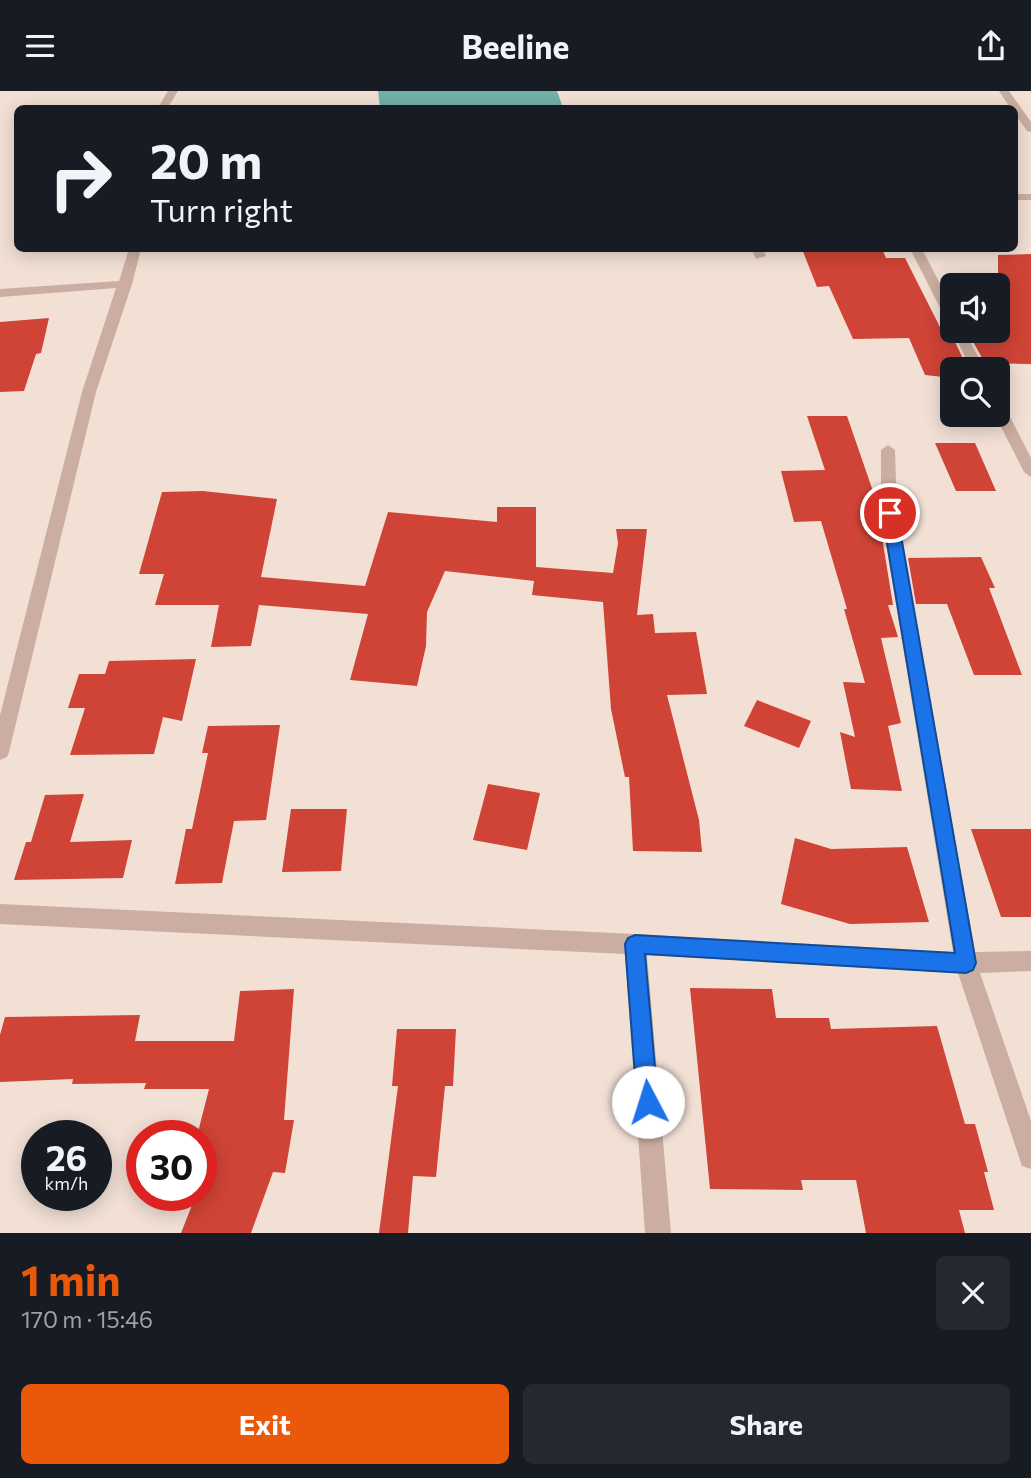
<!DOCTYPE html>
<meta charset="utf-8">
<style>
body{margin:0;font-family:Commissioner,sans-serif;background:#242831;color:#f1f3f6;height:100vh;display:flex;flex-direction:column;font-size:26px;white-space:nowrap}
*{box-sizing:border-box;margin:0}
p{font-size:23px;color:#9ea1a6}
.icon{flex:none;width:38px;height:38px;fill:none;stroke:currentColor;stroke-width:2;stroke-linecap:round;stroke-linejoin:round}
.map{position:relative;height:1142px;overflow:hidden}
.details{display:flex;flex-direction:column;background:#171b24;flex:1}
.details>*{flex:none}
.hud{position:absolute;left:14px;top:14px;width:1004px;height:147px;border-radius:10px;box-shadow:0 4px 18px #0003;background:#171b24;color:#f1f3f6;overflow:hidden}
.fabs{position:absolute;left:940px;top:182px;display:grid;gap:14px}
.fabs a{display:grid;place-items:center;width:70px;height:70px;border-radius:10px;background:#171b24;box-shadow:0 4px 18px #0003;font-size:35px}
.speed{position:absolute;left:21px;top:1029px;display:flex;gap:14px;font-size:35px;font-weight:700;text-align:center}
.speed>*{display:grid;place-content:center;width:91px;height:91px;border-radius:50%;background:#171b24;box-shadow:0 4px 18px #0003;line-height:1}
.speed small{font-size:18px;font-weight:400}
.speed .limit{border:10px solid #d22;background:#fff;color:#111}
.pin{position:absolute;display:grid;place-items:center;width:60px;height:60px;color:#fff;margin:-30px;border:4px solid #fff;border-radius:50%;box-shadow:0 2px 7px #0007}
.me{position:absolute;width:77px;margin:-38px;rotate:355deg;stroke-linejoin:round;filter:drop-shadow(0 0 5px #0008)}
.turn{display:flex;align-items:center;gap:24px;height:147px;padding:0 21px;font-size:32px}
.turn .icon{width:91px;height:91px;stroke-width:2.5}
.turn b{display:block;font-size:49px;line-height:60px}
.round{display:grid;place-items:center;flex:none;width:74px;height:74px;border-radius:10px;background:#242831}
.head{display:flex;align-items:center;justify-content:space-between;height:119px;padding:0 21px}
h1{font-size:42px;font-weight:700;line-height:52px;color:#ea580c}
.cta{display:flex;gap:14px;margin-top:auto;padding:14px 21px}
.cta a{flex:1;height:80px;border-radius:10px;background:#ea580c;color:#fff;font-size:28px;font-weight:700;line-height:80px;text-align:center}
.cta a+a{background:#242831;color:#f1f3f6}
header{display:flex;justify-content:space-between;align-items:center;height:91px;padding:0 21px;background:#171b24;font-size:32px;font-weight:700}
.map>svg:first-child{display:block}
.water{fill:#72b1aa}
.building{fill:#cf4436}
.lines{fill:none;stroke-linecap:round;stroke-linejoin:round}
.street{fill:#cbaea1;fill-rule:evenodd}
.route{fill:#1a73e8;stroke:#114b97;stroke-width:2}
</style>
<header><svg class="icon" aria-label="menu" viewBox="0 0 24 24"><path d="M4 6h16M4 12h16M4 18h16"/></svg>Beeline<svg class="icon" aria-label="share" viewBox="0 0 24 24"><path d="M12 15V3M7 8l5-5 5 5M5 13v7h14v-7"/></svg></header>
<div class="map">
<svg width="1031" height="1142" viewBox="0 0 1031 1142">
<rect width="100%" height="100%" fill="#f2e0d5"/>
<path class="water" d="M378,0H557L563,17H380Z"/>
<path class="building" d="M802,158H882L886,167H905L942,240H950L965,272H960L963,278H952V287L925,284L909,247L853,248L829,195L817,196Z
M1031,163V273L985,272L967,240H998V164Z
M49,227L41,262L36,263L24,300L0,301V231Z
M807,325H847L875,406H871L880,434L893,514H888L898,546L881,547L901,632L888,635L902,700L851,698L840,641L855,646L843,591L865,592L844,518H847L821,430L794,431L781,380L825,379Z
M935,352H975L996,400H956Z
M203,400L277,408L261,486L365,495L388,421L497,431V416H536V479V476L613,482L618,452L616,438H647L637,524L653,523L655,542L696,541L707,603L667,604L699,729L702,761L633,760L629,686H625L611,618L603,511L532,504L534,490L445,480L427,521L426,555L417,595L350,589L368,523L259,514L251,555L211,556L219,514H155L164,483H139L162,401Z
M981,466L995,497H989L1022,584H974L947,513H916L908,467Z
M196,568L182,630L163,626L154,663L70,664L85,617H68L79,583H105L109,570Z
M757,609L811,630L799,657L744,635Z
M280,634L266,729L234,730L222,792L175,793L186,738H192L208,662H202L208,635Z
M488,693L540,702L527,759L473,749Z
M84,703L70,751L132,749L123,787L14,789L26,751H31L45,704Z
M291,718H347L341,780L282,781Z
M971,738H1031V826H1001Z
M795,747L831,758L907,756L929,831L850,833L781,813Z
M690,897L772,898L776,927H829L831,938L937,935L965,1033H975L988,1081H984L994,1119H959L965,1142H866L856,1089H801L803,1099L710,1098Z
M294,898L284,1029H294L285,1082L273,1081L251,1142H181L196,1104H201V1045H197L209,998H144L146,992L72,993L73,988L0,991V944L5,926L140,924L135,950H234L240,900Z
M397,938H456L453,995H445L436,1086L413,1085L408,1142H379L398,995H392Z"/>
<g class="lines">
<path class="street" d="M168,0H178L167,18H157Z
M999,0H1009L1031,31V41L1027,40L1015,23V18H1011Z
M1015,103H1031V109H1015Z
M129,158H141L132,193L96,301L9,661L7,666L0,669V624L82,301L116,197L0,206V198L119,190Z
M751,158H763L766,165L756,168Z
M910,158H922L952,216V232L946,228Z
M952,239L964,240L985,278H971Z
M998,312L1005,316L1031,367V386L1024,381L995,324H998Z
M888,354L895,359L897,422L975,861L1031,860V880L980,882L1031,1030V1078L1022,1075L1019,1066L958,882L647,864L671,1142H645L625,863L0,833V813L635,843L953,861L881,422V359Z"/>
</g>
<path class="route" d="M890,418L897,422L976,872L973,879L966,882L645,863L658,1011L655,1018L648,1022L640,1018L637,1011L625,853L628,847L635,844L955,862L882,422Z"/>
</svg>
<div class="fabs">
<a><svg class="icon" aria-label="sound" viewBox="0 0 24 24"><path d="M4 9h4l5-4v14l-5-4H4zM17 9q2 3 0 6"/></svg></a>
<a><svg class="icon" aria-label="search" viewBox="0 0 24 24"><circle cx="10" cy="10" r="6"/><path d="M15 15l6 6"/></svg></a>
</div>
<div class="speed"><div>26<small>km/h</small></div><div class="limit">30</div></div>
<div class="pin" style="left:890px;top:422px;background:#d93025"><svg class="icon" aria-label="arrive" viewBox="0 0 24 24"><path d="M6 21V4h12l-3 4 3 4H6"/></svg></div>
<svg class="me" style="left:648px;top:1011px" viewBox="-20 -20 40 40"><circle r="19" fill="#fff"/><path d="M0-13L10 11 0 6-10 11z" fill="#1a73e8"/></svg>
<div class="hud">
<div class="turn"><svg class="icon" aria-label="right" viewBox="0 0 24 24"><path d="M7 20v-9h11M14 6l5 5-5 5"/></svg><div><b>20 m</b>Turn right</div></div>
</div>
</div>
<section class="details">
<div class="head"><div><h1>1 min</h1><p>170 m · 15:46</p></div><a class="round"><svg class="icon" aria-label="close" viewBox="0 0 24 24"><path d="M6 6l12 12M18 6L6 18"/></svg></a></div>
<div class="cta"><a>Exit</a><a>Share</a></div>
</section>
